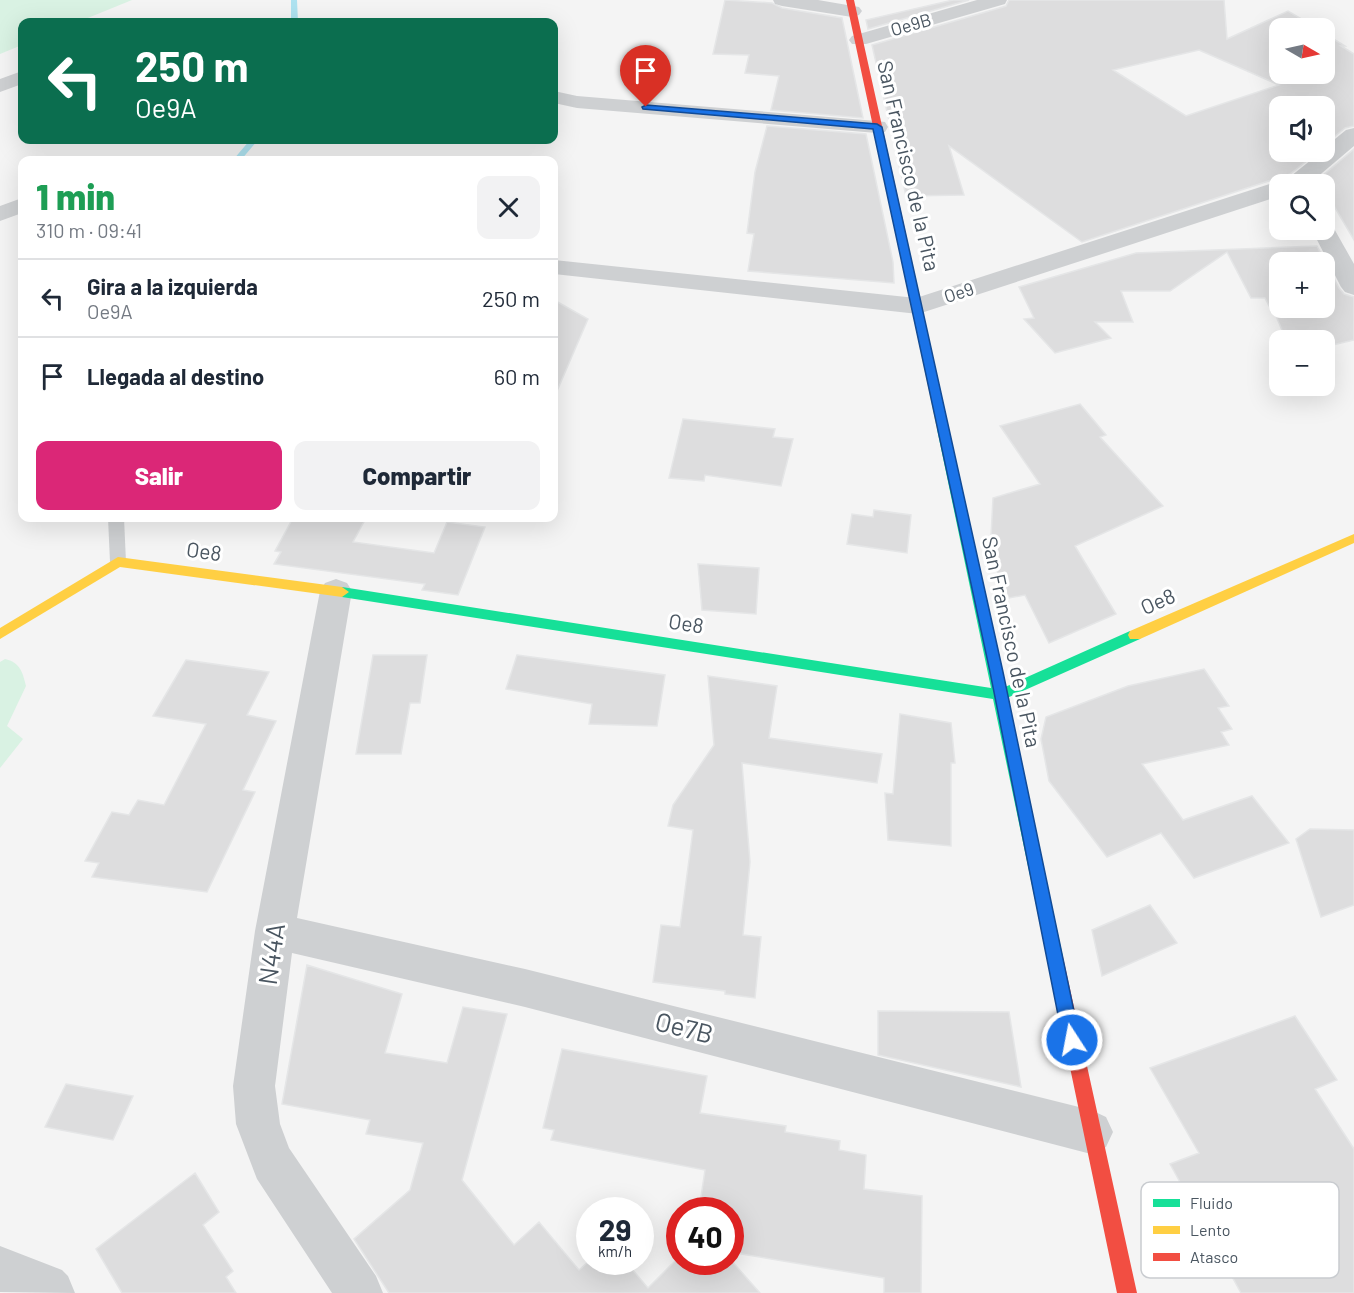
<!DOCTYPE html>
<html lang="es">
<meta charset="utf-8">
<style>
body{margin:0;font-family:Barlow,sans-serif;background:#f2f2f3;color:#1f2937;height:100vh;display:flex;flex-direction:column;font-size:22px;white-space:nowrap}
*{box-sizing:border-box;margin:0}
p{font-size:20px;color:#747a83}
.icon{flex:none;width:33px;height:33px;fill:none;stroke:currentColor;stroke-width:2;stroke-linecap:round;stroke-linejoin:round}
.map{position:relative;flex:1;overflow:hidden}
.drawer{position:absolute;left:18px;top:156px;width:540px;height:366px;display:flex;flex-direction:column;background:#fff;border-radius:12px;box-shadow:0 6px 24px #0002}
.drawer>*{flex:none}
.banner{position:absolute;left:18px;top:18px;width:540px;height:126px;border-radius:12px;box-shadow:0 6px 24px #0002;background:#0b6e4f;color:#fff;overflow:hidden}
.needle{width:39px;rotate:99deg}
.fabs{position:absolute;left:1269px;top:18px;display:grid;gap:12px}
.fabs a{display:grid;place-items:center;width:66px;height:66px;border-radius:12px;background:#fff;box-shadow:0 6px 24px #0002;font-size:30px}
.speed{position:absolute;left:576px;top:1197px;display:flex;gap:12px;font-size:30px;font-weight:700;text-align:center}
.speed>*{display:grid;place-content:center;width:78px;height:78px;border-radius:50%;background:#fff;box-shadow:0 6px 24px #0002;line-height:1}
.speed small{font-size:15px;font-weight:400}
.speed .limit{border:9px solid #d22;background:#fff;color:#111}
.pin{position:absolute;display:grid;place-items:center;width:51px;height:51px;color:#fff;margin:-62px -26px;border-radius:50% 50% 50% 0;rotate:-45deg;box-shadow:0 0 6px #0007}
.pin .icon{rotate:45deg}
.me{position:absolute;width:66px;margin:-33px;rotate:349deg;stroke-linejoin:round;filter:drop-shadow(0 0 4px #0008)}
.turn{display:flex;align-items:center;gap:21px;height:126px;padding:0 18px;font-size:27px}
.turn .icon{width:78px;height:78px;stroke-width:2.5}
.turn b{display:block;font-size:42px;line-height:51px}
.round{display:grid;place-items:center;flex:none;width:63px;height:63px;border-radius:12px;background:#f2f2f3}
.overview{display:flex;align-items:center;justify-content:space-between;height:102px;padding:0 18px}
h1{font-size:36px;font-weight:800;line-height:45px;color:#1e9e55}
.cta{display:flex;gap:12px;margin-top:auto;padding:12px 18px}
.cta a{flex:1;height:69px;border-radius:12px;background:#db2777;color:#fff;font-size:24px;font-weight:800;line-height:69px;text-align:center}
.cta a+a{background:#f2f2f3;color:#1f2937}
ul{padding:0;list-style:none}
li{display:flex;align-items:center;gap:18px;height:78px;padding:0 18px;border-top:2px solid #e0e1e3}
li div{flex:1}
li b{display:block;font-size:22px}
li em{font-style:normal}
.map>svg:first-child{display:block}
.green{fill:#d9f2e3}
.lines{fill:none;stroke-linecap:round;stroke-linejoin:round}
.stream{fill:#aee2f0;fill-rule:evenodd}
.building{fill:#ddddde;stroke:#e5e6e7;stroke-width:1.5;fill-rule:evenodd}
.lane{fill:#ced0d2;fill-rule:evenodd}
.street{fill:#ced0d2;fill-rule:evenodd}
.fast{fill:#16e098;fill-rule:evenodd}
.slow{fill:#ffcf43;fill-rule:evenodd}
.jam{fill:#f24e42;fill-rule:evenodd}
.route{fill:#1a73e8;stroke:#114b97;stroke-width:1.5}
.labels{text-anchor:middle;stroke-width:6;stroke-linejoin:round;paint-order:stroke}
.far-street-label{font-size:18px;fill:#4a5661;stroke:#fff}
.street-label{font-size:21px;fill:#4a5661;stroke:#fff}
.near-street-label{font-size:26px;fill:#4a5661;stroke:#fff}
.key{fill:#fff;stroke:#c9ccd0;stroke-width:1.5}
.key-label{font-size:16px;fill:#4a5661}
</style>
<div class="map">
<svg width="1354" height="1293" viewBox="0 0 1354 1293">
<rect width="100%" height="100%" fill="#f4f4f4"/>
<path class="green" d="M0,0H132L78,22H22V45L0,54Z
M5,659C20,662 23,673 26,686L7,726L23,739L0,768V662Z"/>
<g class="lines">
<path class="stream" d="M291,0H297L298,22H291Z
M250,140H258L241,160H233Z"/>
</g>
<path class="building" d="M725,0L772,3L782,8L842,18L863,118L771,110L779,76L745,73L749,55L713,54Z
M953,0H969L868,29L866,20Z
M1009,0H1224L1227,39L1288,11L1317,28H1280V74H1324V33L1345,46H1341L1354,54V126L1345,128L1324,145V106H1280V152H1318L1290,174L1082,242L949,146L964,195L906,196L872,45L1006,6ZM1199,50L1279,85L1186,116L1113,70Z
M767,126L866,134L893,262L894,283L748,271L754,234L747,233L755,172Z
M1354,149V240L1324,189V184L1314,183Z
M1317,246L1339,288L1344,294L1354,297V340L1324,347V340H1286L1272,306H1269L1265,298H1251L1227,252L1170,291H1121L1133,322H1095L1111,338L1055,353L1024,319L1034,318L1019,287L1136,253ZM1280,262H1324V308H1280Z
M554,300L588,319L554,398Z
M1080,404L1106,435L1100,437L1163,506L1075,546L1116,614L1049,643L1025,595L1009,598L990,555L993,498L1040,484L1000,426Z
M683,419L775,429L773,437L793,439L781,486L705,475L704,481L669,478Z
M874,510L911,515L907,553L847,544L852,514L873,517Z
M293,518H366L353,542L434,553L447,522L485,527L458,595L422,590L425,584L274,564L281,552L275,551Z
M698,564L759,568L756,614L702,610Z
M373,655H427L420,703H410L401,754H356Z
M517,655L665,675L657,726L589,724L592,704L506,689Z
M186,660L269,672L247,715L276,721L243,790L255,792L207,892L92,877L99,863L85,861L112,812L129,815L138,800L164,805L206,724L153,716Z
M1204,669L1229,706L1218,708L1232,729L1221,732L1229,745L1142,764L1183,820L1252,796L1289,843L1194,878L1161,833L1107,857L1049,781L1041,739L1046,717L1128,686Z
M708,676L777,686L769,738L882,754L877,783L742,763L750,862L743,935L761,937L755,998L725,994V991L653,982L661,925L680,927L693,830L668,826L673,805L714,745Z
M900,714L951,723L955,763H951V846L888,840L885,793L893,794Z
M1310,829L1354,830V905L1321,917L1296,839Z
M1150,905L1177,943L1102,976L1092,930Z
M307,965L402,994L385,1053L447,1063L463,1007L507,1014L462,1180L514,1245L539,1222L579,1270L588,1262H626L648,1288L680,1256V1262H730V1259L760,1293H389L354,1239L410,1190L423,1143L366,1134L370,1120L282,1104Z
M878,1011L1009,1012L1021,1087L878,1055Z
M1295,1016L1337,1080L1315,1089L1354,1149V1293H1241L1170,1164L1199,1153L1150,1068Z
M562,1049L707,1076L700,1113L786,1126L785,1132L840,1141L839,1150L866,1155L864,1189L922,1196L921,1293H884V1278L730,1252V1210H699L705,1170L551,1140L554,1130L543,1128Z
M66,1084L133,1096L113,1140L45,1127Z
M195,1173L219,1212L203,1225L233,1271L226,1277L236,1293H122L96,1249Z"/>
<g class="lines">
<path class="lane" d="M108,518H124L126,562L124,566H112L110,562Z"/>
<path class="street" d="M773,0H818L859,7L862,11L859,15L852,17L782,6L775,4Z
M977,0H1007L1005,4L866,44H852L849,40L852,36Z
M22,71V84L0,92V79Z
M554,91L577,96L877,121L885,122L888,127L885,132L877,133L577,108L554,103Z
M1354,128V146L1309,184H1280V196L918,314L554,274V260L916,298L1279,181L1291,176L1321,152H1324V148L1346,130Z
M22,198V213L0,221V206Z
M1324,223L1332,225L1354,264V295L1345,292L1341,287L1312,230H1324Z
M336,579L347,583L352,591L297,918L525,969L1091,1110L1106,1117L1113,1132L1106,1147L1091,1154L525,1007L292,953L275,1086L280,1124L289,1148L376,1276L383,1293H332L257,1179L236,1124L233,1086L255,931L320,591L325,583Z
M0,1246L62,1270L68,1276L75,1293L0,1292Z"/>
<path class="fast" d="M943,425L949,429L1005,687L1130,631H1140L1142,635L1140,639L1007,698L1063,957L1061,962L1055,965L1049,962L1047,957L993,699L342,597L335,592L342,587L991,688L937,429Z"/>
<path class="slow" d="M901,231L906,234L949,429L943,433L937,429L896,234Z
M1354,534V543L1140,639H1130L1128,635L1130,631Z
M118,557L342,587L349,592L342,597L120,567L0,639V628Z"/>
<path class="jam" d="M846,0H854L906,234L901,237L896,234Z
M1055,949L1061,952L1063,957L1137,1293H1117L1047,957L1049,952Z"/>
</g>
<path class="route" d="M646,105L877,124L882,127L1003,672L1080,1040L1078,1046L1072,1048L1066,1046L1063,1040L990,672L873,129L643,109L642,107Z"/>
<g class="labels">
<g class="far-street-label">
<text transform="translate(911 25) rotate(-16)" y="6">Oe9B</text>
<text transform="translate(959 293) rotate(-18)" y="6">Oe9</text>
</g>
<g class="street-label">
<text transform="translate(908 166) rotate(77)" y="7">San Francisco de la Pita</text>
<text transform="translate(204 552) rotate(8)" y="7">Oe8</text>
<text transform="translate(1158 602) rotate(-24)" y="7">Oe8</text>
<text transform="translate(686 624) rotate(9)" y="7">Oe8</text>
<text transform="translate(1011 642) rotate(78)" y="7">San Francisco de la Pita</text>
</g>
<g class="near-street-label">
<text transform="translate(272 954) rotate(-82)" y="9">N44A</text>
<text transform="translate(684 1028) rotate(14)" y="9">Oe7B</text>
</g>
</g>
<rect x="1141" y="1182" width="198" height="96" rx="9" class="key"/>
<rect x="1153" y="1199" width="27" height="8" fill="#16e098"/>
<rect x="1153" y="1226" width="27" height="8" fill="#ffcf43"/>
<rect x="1153" y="1253" width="27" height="8" fill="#f24e42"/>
<g class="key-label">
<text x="1190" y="1209">Fluido</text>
<text x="1190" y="1236">Lento</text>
<text x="1190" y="1263">Atasco</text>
</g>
</svg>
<div class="fabs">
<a><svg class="needle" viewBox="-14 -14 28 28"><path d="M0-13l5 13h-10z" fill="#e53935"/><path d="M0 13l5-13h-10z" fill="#747a83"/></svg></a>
<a><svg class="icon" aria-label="sound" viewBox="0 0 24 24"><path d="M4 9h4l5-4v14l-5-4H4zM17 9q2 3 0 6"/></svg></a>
<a><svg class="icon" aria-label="search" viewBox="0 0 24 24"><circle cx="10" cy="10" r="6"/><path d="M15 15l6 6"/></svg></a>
<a>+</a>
<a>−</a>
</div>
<div class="speed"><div>29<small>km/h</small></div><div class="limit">40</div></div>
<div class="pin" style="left:646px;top:107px;background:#d93025"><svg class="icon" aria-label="arrive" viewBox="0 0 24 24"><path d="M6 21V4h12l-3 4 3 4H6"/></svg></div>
<svg class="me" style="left:1072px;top:1040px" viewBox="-20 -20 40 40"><circle r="17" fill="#1a73e8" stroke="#fff" stroke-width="3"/><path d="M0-11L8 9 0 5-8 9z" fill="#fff"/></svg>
<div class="banner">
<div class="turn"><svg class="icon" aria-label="left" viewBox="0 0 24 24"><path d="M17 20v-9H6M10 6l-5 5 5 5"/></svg><div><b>250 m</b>Oe9A</div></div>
</div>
<section class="drawer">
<div class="overview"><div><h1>1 min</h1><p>310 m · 09:41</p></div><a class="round"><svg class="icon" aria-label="close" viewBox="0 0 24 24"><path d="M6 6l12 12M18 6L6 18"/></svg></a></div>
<ul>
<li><svg class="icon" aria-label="left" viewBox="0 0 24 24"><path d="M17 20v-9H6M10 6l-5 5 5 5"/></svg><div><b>Gira a la izquierda</b><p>Oe9A</p></div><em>250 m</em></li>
<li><svg class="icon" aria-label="arrive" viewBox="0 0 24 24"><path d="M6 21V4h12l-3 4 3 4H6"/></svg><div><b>Llegada al destino</b></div><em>60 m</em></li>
</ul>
<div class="cta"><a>Salir</a><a>Compartir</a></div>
</section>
</div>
